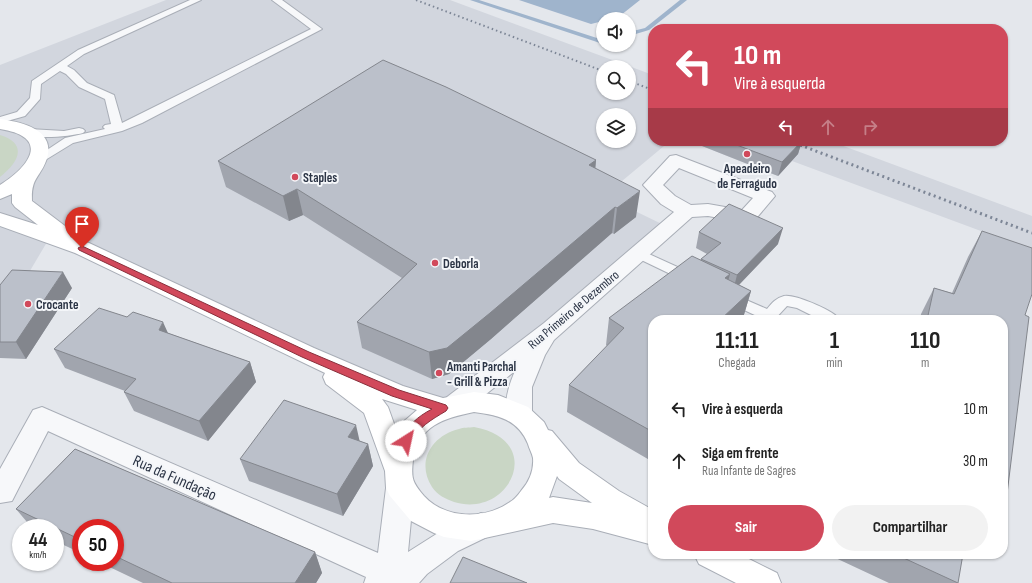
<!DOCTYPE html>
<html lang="pt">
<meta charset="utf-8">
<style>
body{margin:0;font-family:"Sofia Sans Condensed",sans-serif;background:#f2f2f2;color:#222;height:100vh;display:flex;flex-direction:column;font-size:15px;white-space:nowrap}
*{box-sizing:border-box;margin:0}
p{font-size:13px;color:#767676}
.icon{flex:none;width:22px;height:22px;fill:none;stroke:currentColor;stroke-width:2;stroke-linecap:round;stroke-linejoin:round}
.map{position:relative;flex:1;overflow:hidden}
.sheet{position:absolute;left:648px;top:315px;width:360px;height:244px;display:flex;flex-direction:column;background:#fff;border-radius:16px;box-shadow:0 1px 3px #0004}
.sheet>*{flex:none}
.hud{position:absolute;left:648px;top:24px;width:360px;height:122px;border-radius:16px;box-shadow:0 1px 3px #0004;background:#d1495b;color:#fff;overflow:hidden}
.controls{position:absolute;left:596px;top:12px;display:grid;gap:8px}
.controls a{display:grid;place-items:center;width:40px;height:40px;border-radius:50%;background:#fff;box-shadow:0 1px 3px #0004;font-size:20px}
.speed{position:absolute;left:12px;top:519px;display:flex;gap:8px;font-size:20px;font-weight:700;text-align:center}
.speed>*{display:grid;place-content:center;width:52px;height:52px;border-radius:50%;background:#fff;box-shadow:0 1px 3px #0004;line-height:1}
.speed small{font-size:10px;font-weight:400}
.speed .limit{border:6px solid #d22;background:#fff;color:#111}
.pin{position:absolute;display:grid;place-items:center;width:34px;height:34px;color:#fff;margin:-41px -17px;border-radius:50% 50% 50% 0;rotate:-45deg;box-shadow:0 0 4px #0007}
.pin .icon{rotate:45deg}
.me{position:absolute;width:44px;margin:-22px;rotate:35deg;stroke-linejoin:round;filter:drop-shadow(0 0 3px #0008)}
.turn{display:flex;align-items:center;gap:14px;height:84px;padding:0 20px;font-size:18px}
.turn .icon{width:52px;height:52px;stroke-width:2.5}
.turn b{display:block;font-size:28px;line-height:34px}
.lanes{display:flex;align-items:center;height:38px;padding:0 20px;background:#0003;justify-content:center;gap:20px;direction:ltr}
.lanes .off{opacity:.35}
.eta{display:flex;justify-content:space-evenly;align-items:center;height:68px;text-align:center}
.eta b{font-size:24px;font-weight:700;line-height:28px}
.button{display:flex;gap:8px;margin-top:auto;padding:8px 20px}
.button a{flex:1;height:46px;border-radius:24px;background:#d1495b;color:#fff;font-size:16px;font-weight:700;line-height:46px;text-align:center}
.button a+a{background:#f2f2f2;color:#222}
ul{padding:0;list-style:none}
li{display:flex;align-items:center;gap:12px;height:52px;padding:0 20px}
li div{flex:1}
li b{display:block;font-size:15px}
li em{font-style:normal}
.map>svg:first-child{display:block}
.built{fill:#d2d6de;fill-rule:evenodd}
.green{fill:#c9d6c5}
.water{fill:#9fb4cc}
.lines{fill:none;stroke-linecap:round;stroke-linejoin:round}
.stream{fill:#9fb4cc;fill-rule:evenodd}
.lane-casing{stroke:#a9aeb7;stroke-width:2}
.street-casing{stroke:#a9aeb7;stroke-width:2}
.secondary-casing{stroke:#a9aeb7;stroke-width:2}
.lane{fill:#f7f8fa;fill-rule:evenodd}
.street{fill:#f7f8fa;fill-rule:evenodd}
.secondary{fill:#fff;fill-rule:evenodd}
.rail-far1{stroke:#7d8696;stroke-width:2;stroke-dasharray:1.5 3;stroke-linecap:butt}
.rail{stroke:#7d8696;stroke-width:3;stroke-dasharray:2 3.5;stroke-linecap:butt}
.wall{fill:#a1a5ae}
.shaded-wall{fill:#83868d}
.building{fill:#bbc0ca;stroke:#83868d}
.route{fill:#d1495b;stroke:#882f3b}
.poi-dot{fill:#d1495b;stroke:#f4f6f9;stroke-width:1.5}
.labels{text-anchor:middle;stroke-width:4;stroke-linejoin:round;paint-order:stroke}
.poi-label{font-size:13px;font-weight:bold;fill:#2b3445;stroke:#f4f6f9;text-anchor:start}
.street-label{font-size:13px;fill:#2b3445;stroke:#f4f6f9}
.near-street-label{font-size:16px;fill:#2b3445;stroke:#f4f6f9}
</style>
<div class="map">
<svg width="1032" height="583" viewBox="0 0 1032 583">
<rect width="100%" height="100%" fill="#e4e7ec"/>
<path class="built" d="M166,0H450L653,75V141H670L604,196L668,227L442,402L396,394L50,237L21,286L0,316V65ZM603,67H629V93H603ZM603,115H629V141H603Z
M680,141H830L1032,216V250L792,161L778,176L702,146Z"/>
<path class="green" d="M0,135C29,144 18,163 0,177Z
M474,427C547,440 510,519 454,502C446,499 437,495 432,487C416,462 431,436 459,429C463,427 469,428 474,427Z"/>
<path class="water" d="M519,0H640L616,19H603V21L591,24Z"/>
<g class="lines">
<path class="stream" d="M470,0H479L603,40V44Z
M680,0H687L649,30L629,36V32L645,28Z"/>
<g class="lane-casing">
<path id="lane" d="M190,0H201L84,54L67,66L74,70L87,83L114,95L122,123L311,29L272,0H282L322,29L142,123L122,131L73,143L42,162H34L32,160L65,138L105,129L103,127L105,125L111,124L105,99L79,87L66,74L60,71L41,84L40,99L25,116L0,123V117L17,112L30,98L32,81L78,50Z
M79,128L83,129L85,131L83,133C72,136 31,141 23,132L29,129L64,131Z
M638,249L695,275L697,278L695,281L690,283L685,281L633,256L631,253L633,250Z
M730,293L767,309C772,303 776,298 784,296C795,294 835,311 840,320H821L797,308L787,306L774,320H760L761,318L725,301L723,298L725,295Z"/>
</g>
<g class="street-casing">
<path id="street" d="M676,155L772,192L775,196L754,221L747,223L708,216L692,217L554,340L545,355L532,387V414L528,421L519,424L510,421C502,406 508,387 515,371L465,411L456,414L447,411L443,404L447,397L544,323L674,212L661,204L643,185L670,156ZM679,168L753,198L742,210L708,204L691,205L675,196L663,185Z
M42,407L378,553L386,488L390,480L400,476L410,480L414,488L408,552L438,533L481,513L491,517L495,526L491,535L458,551L427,574L419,583H364L366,577L48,431L12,501L0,503V469L33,410Z"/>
</g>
<g class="secondary-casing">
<path id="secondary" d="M0,119C22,122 58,130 46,161C39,179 31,178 32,201L69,229L72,234L70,237L89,243L314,348L403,386L443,398L474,392L498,395L528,407L544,422L548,430L552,431L579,463L619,491L653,510V545L593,529L553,523L471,541L444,537L434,533L411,521L390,496L386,488L385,471L364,413L326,384L323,377L325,373L75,253L0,226V213L38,225L15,207L12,203V194L0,199V185C30,166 51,137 0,129ZM382,399L417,410L402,423L397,432L388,407ZM474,412C497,415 518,419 528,444C529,448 532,453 533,458C534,471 529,482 521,491C518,495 514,500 510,502C485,520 445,519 424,496C412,482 411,478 413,460C418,426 444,418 474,412ZM557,476L559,479L592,503L553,497L549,498Z
M694,554H739L777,573L781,583H736L699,564Z"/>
</g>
<use href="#lane" class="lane"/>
<use href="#street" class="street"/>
<use href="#secondary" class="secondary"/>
<path class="rail-far1" d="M416,0L603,71
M629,81L653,90
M788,141L802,146"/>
<path class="rail" d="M800,145L1032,233"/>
</g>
<path class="wall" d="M703,141H802L798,154L778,176L702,146Z
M596,160L595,168L636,217L614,234L612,233L491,339L449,374L432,379L362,348L357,322L402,278L303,215L289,221L226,187L218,161Z
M982,231L1025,315L1005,510L1003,513V320H920L921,314L934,288L952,293L968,257Z
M699,232L778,244L739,285L751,291L743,318L741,320H653V462L567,412L569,385L607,346L606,345L609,318L700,260L701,259L707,254L696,248Z
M0,285L72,288L26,359L0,358Z
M168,333L250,362L256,382L208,441L134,411L124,392L125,391L65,368L54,349Z
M360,441L368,444L373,466L343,516L249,481L240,459Z
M75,449L315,552L322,573L316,583H143L99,562H115V528H81V553L55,541V528H32L16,509Z
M827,554H963L957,583H889Z"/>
<path class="shaded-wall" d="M802,141L798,154L778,176L782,162Z
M596,160L594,185L589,165Z
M297,189L303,215L289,221L283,196Z
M640,191L636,217L614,234L617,208Z
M615,207L612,233L491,339L449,374L432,379L429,352Z
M783,228L778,244L733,291L737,275Z
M63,272L72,288L26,359L16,342Z
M730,274L723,301L725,278Z
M751,291L743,318L741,320H720Z
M163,322L172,342L159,330Z
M250,362L256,382L208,441L199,421Z
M356,425L361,447L348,437Z
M368,444L373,466L343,516L337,494Z
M315,552L322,573L316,583H295Z"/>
<path class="building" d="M383,60L446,87L596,160L589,165L640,191L617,208L615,207L490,313L447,348L429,352L357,322L417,264L297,189L283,196L218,161Z
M726,141H802L782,162Z
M729,204L783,228L737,275L701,259L721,243L699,232Z
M982,231L1032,248V294L1025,315L1029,317L1005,510L1003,509V320H927L934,288L954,294Z
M692,256L730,274L725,278L751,291L720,320H653V432L569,385L624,328L609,318Z
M12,270L63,272L16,342H0V285Z
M99,308L127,317L133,312L163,322L159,330L250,362L199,421L124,392L136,379L54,349Z
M284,400L356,425L348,437L368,444L337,494L240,459Z
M75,449L315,552L295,583H172L115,556V528H81V540L16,509Z
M895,554H963L958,583Z
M463,557L527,583H450Z"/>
<path class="route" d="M82,246L309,352L399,390L446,405L448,408L446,411C431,420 418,427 410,444L406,445L402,444L400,441C408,425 417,417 432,409L392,396L302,357L79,250L78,248Z"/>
<g class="poi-dot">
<circle cx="747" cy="154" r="4"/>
<circle cx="295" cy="177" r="4"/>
<circle cx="435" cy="263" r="4"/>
<circle cx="28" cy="304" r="4"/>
<circle cx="439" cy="373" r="4"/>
</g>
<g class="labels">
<g class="poi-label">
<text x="747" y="173" text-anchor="middle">Apeadeiro<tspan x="747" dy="15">de Ferragudo</tspan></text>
<text x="303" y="182">Staples</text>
<text x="443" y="268">Deborla</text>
<text x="36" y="309">Crocante</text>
<text x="447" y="371">Amanti Parchal<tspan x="447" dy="15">- Grill &amp; Pizza</tspan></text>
</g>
<g class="street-label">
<text transform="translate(573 309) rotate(-40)" y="5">Rua Primeiro de Dezembro</text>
</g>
<g class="near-street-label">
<text transform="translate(175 477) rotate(24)" y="6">Rua da Fundação</text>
</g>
</g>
</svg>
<div class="controls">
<a><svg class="icon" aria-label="sound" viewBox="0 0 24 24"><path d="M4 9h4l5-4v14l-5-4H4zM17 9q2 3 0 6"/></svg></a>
<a><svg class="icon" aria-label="search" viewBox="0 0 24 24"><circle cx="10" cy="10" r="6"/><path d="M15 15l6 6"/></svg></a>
<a><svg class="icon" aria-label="layers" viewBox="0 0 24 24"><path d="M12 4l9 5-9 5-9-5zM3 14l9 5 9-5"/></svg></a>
</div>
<div class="speed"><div>44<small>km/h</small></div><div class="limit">50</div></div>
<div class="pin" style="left:82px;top:248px;background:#d93025"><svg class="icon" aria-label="arrive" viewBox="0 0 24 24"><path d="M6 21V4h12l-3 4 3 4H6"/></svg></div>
<svg class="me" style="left:406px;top:441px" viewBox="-20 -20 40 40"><circle r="19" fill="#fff"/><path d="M0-13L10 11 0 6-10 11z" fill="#d1495b"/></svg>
<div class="hud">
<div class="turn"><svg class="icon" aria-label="left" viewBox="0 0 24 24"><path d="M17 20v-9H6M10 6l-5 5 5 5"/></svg><div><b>10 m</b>Vire à esquerda</div></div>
<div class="lanes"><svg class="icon" aria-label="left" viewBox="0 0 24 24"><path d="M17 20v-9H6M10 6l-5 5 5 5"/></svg><svg class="icon off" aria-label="ahead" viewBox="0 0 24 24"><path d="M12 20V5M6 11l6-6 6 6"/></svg><svg class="icon off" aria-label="right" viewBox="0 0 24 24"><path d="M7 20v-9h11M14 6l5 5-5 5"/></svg></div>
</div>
<section class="sheet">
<div class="eta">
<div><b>11:11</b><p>Chegada</p></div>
<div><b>1</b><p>min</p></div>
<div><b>110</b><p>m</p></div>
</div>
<ul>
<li><svg class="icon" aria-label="left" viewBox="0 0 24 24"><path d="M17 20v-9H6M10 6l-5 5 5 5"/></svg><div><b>Vire à esquerda</b></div><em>10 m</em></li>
<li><svg class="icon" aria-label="ahead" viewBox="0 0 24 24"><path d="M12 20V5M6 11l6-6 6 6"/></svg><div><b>Siga em frente</b><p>Rua Infante de Sagres</p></div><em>30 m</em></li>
</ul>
<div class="button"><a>Sair</a><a>Compartilhar</a></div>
</section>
</div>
